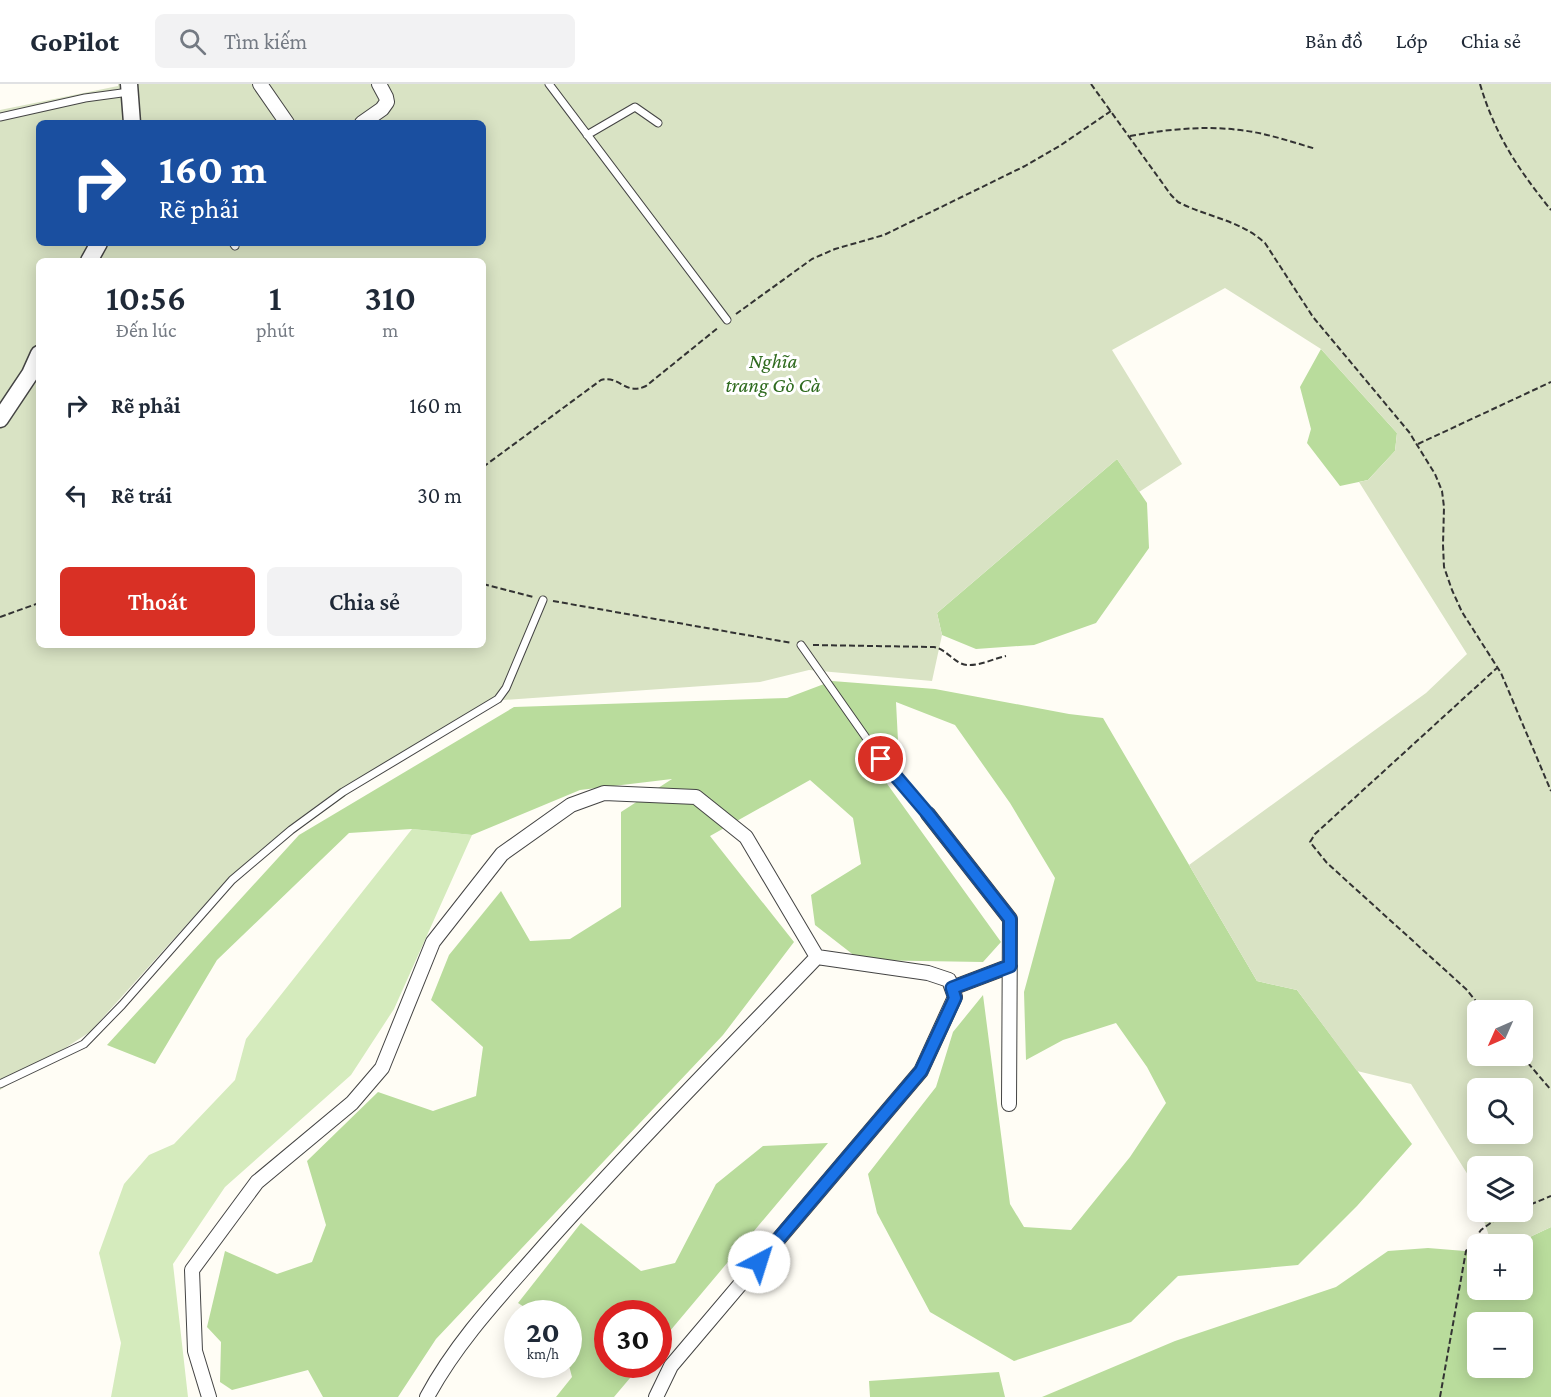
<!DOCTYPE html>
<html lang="vi">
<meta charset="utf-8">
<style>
body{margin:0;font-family:"Crimson Pro",serif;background:#f2f2f3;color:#1f2937;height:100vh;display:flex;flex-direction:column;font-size:22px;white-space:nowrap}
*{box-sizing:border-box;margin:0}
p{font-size:20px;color:#747a83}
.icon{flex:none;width:33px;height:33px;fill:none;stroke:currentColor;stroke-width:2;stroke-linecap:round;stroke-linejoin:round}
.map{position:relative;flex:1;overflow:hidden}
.details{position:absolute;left:36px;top:174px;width:450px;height:390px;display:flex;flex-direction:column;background:#fff;border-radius:9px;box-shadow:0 3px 15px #0003}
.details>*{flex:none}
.guide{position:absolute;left:36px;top:36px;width:450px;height:126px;border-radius:9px;box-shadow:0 3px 15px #0003;background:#1a4fa0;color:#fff;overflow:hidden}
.needle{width:39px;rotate:225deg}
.controls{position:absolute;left:1467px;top:916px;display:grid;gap:12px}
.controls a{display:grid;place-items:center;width:66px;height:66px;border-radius:9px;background:#fff;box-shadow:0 3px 15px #0003;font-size:30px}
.speed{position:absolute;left:504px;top:1216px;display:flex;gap:12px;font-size:30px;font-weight:700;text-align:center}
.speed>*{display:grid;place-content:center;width:78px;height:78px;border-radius:50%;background:#fff;box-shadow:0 3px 15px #0003;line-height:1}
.speed small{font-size:15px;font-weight:400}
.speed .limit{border:9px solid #d22;background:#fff;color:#111}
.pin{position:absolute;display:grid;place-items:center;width:51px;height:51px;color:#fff;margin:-26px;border:3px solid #fff;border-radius:50%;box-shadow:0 2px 6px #0007}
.me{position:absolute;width:66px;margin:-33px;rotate:40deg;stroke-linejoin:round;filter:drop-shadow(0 0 4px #0008)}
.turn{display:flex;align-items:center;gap:21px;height:126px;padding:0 24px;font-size:27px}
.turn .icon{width:78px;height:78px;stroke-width:2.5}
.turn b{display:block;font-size:42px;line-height:51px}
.eta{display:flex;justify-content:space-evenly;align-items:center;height:102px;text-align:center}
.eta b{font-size:36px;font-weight:600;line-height:42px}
.action{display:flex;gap:12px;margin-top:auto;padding:12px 24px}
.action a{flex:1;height:69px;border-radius:9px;background:#d93025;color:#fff;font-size:24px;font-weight:600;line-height:69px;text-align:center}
.action a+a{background:#f2f2f3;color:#1f2937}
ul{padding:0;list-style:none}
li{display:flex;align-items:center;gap:18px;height:90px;padding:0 24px}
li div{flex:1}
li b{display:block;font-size:22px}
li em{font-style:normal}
header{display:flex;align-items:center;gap:36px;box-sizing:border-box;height:84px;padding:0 30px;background:#fff;border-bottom:2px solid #e0e1e3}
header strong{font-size:28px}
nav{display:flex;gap:33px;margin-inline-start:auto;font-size:21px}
.search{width:420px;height:54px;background:#f2f2f3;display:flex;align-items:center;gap:15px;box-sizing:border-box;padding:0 21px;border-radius:9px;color:#747a83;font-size:22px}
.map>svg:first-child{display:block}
.green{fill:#d5ebbd}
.forest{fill:#b9dc9c;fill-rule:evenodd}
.cemetery{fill:#d9e3c4;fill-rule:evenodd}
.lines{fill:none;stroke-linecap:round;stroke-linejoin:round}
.service-casing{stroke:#444;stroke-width:9}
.minor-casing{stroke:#444;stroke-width:16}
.tertiary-casing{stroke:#444;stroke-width:19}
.path{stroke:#333;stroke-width:2;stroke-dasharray:6 3;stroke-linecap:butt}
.service{stroke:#fff;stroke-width:7}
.minor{stroke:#fff;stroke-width:14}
.tertiary{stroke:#fff;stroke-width:16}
.route-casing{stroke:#114b97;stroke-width:15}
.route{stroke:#1a73e8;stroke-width:10}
.labels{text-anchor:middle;stroke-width:6;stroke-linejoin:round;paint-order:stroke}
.park-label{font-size:21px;font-style:italic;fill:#2f6b1f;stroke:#fff}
</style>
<header>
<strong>GoPilot</strong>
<div class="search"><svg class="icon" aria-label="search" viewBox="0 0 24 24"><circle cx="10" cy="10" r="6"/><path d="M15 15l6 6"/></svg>Tìm kiếm</div>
<nav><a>Bản đồ</a><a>Lớp</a><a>Chia sẻ</a></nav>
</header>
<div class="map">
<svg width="1551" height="1313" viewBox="0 0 1551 1313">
<rect width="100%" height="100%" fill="#fffdf5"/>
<path class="green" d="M412,745L472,751L394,925L351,991L225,1103L173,1180L188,1313H111L121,1259L99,1169L124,1100L149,1071L174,1060L235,996L246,955Z"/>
<path class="forest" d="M1321,265L1397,349L1395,367L1368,396L1340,402L1307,359L1311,345L1300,303Z
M1117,375L1147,419L1149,464L1096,539L1034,561L976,565L942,551L937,529Z
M832,597L935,605L1069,630L1103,634L1257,897L1297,906L1412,1060L1357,1122L1298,1181L1178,1192L1131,1238L1014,1277L930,1228L877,1129L868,1090L936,1003L953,948L983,911L1010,1120L1024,1143L1071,1146L1130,1073L1166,1019L1147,983L1116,939L1063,956L1026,976L1024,908L1055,794L1010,719L955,641L896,618L898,657L880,690L1001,858L983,878L860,876L815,841L811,811L861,780L853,734L810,696L710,752L794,858L723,951L436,1255L398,1313H323L308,1286L232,1306L220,1298L221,1258L207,1243L225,1167L277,1190L312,1178L326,1141L307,1077L378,1008L433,1027L476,1012L483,963L431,916L449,871L501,807L530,857L570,855L621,823V728L672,695L580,706L472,751L412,745L349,749L217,876L155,980L107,961L299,751L514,623L787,614Z
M828,1059L659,1260L658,1230H608V1281H641L614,1313H556L572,1293L568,1278V1230H535L518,1219L581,1139L641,1187L675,1179L716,1100L763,1062Z
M1551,1143V1313H1042L1175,1257L1336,1203L1388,1167L1428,1164L1477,1168L1478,1206H1522V1161H1513ZM1478,1239H1522V1284H1478Z
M999,1288L1005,1313H870L869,1297Z"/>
<path class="cemetery" d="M118,0H1551V1143L1513,1161H1492L1481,1128H1522V1083H1478L1477,1119L1468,1091L1411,1000L1357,987L1297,906L1257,897L1189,781L1426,609L1467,570L1359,398L1368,396L1395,367L1397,349L1321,265L1225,204L1112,266L1182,380L1139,408L1117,375L937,529L942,551L932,597L809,586L760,598L503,616L351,708L224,799L90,948L0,1006V26L118,2ZM39,39H483V159H39ZM39,177H483V561H39ZM1478,927H1522V972H1478ZM1478,1005H1522V1050H1478Z"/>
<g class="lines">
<g class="service-casing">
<path id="service" d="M549,0L727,236
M0,33L85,14L129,8
M587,51L635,23L658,39
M233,159L235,162
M801,561L881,675L928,730
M0,1000L84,960L122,921L232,796L291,746L343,708L498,615L506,604L543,516"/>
</g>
<g class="minor-casing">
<path id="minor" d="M260,0L287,39
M362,39L382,25L387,18L386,13L379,0
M928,730L1010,835L1009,1020
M952,904L1010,882
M209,1313L195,1267L192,1186L257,1098L352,1019L382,984L433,858L502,770L571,721L604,709L696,713L746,753L817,873L928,889L949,896L955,913L921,987L671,1282L656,1313
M427,1313C457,1257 502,1210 544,1162C632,1063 725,969 817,873"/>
</g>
<g class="tertiary-casing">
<path id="tertiary" d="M129,0L132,39
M89,177L99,159
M0,335L30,290L39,270"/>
</g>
<path class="path" d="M1091,0L1171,111L1178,118C1207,133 1240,136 1265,159L1313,233L1409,348L1435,390L1442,407L1444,423L1443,461L1444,483L1452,506L1462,528L1501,589L1551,707
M1480,0C1495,51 1518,85 1551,126
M1130,52C1174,44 1219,40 1263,50C1281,54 1299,60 1316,65
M736,230L812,175L835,165L884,151L1025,82L1061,61L1111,27
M1418,360L1551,298
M483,383L601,296C620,291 625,312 646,302L719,243
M483,500L533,513
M553,517L792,559
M0,533L39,519
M813,561L934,563C947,565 955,581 968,581C980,582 995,574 1006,572
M1484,927L1466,905L1327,779L1310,758L1315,750L1498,583
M1522,972L1551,1006
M1522,1124L1551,1112
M1440,1313L1466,1167L1481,1146L1492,1138L1513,1128"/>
<use href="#service" class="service"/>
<use href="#minor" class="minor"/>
<use href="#tertiary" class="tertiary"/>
</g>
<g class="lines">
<g class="route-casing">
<path id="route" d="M759,1178L921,987L955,914L952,904L1010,882V835L928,730L881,675"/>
</g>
<use href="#route" class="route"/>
</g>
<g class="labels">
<g class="park-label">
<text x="773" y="284">Nghĩa<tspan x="773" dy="24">trang Gò Cà</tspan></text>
</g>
</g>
</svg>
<div class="controls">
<a><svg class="needle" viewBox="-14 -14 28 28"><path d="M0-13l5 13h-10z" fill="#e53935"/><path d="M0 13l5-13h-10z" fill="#747a83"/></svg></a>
<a><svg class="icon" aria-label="search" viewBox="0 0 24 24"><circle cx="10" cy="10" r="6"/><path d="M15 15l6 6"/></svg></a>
<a><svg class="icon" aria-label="layers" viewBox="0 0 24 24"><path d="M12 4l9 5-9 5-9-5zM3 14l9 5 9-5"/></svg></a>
<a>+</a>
<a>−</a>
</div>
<div class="speed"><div>20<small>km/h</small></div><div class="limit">30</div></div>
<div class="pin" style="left:881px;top:675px;background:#d93025"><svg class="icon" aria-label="arrive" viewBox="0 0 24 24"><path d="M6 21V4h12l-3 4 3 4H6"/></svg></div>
<svg class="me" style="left:759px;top:1178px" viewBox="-20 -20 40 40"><circle r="19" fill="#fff"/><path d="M0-13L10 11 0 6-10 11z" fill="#1a73e8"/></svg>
<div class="guide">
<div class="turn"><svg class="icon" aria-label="right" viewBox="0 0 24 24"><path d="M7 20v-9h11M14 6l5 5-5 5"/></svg><div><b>160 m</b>Rẽ phải</div></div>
</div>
<section class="details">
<div class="eta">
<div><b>10:56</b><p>Đến lúc</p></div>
<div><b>1</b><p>phút</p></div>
<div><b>310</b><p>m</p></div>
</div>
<ul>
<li><svg class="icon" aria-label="right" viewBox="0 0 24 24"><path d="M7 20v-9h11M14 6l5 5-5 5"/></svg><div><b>Rẽ phải</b></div><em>160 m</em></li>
<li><svg class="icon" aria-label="left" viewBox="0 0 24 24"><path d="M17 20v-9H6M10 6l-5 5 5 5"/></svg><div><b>Rẽ trái</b></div><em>30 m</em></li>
</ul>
<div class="action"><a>Thoát</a><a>Chia sẻ</a></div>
</section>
</div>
